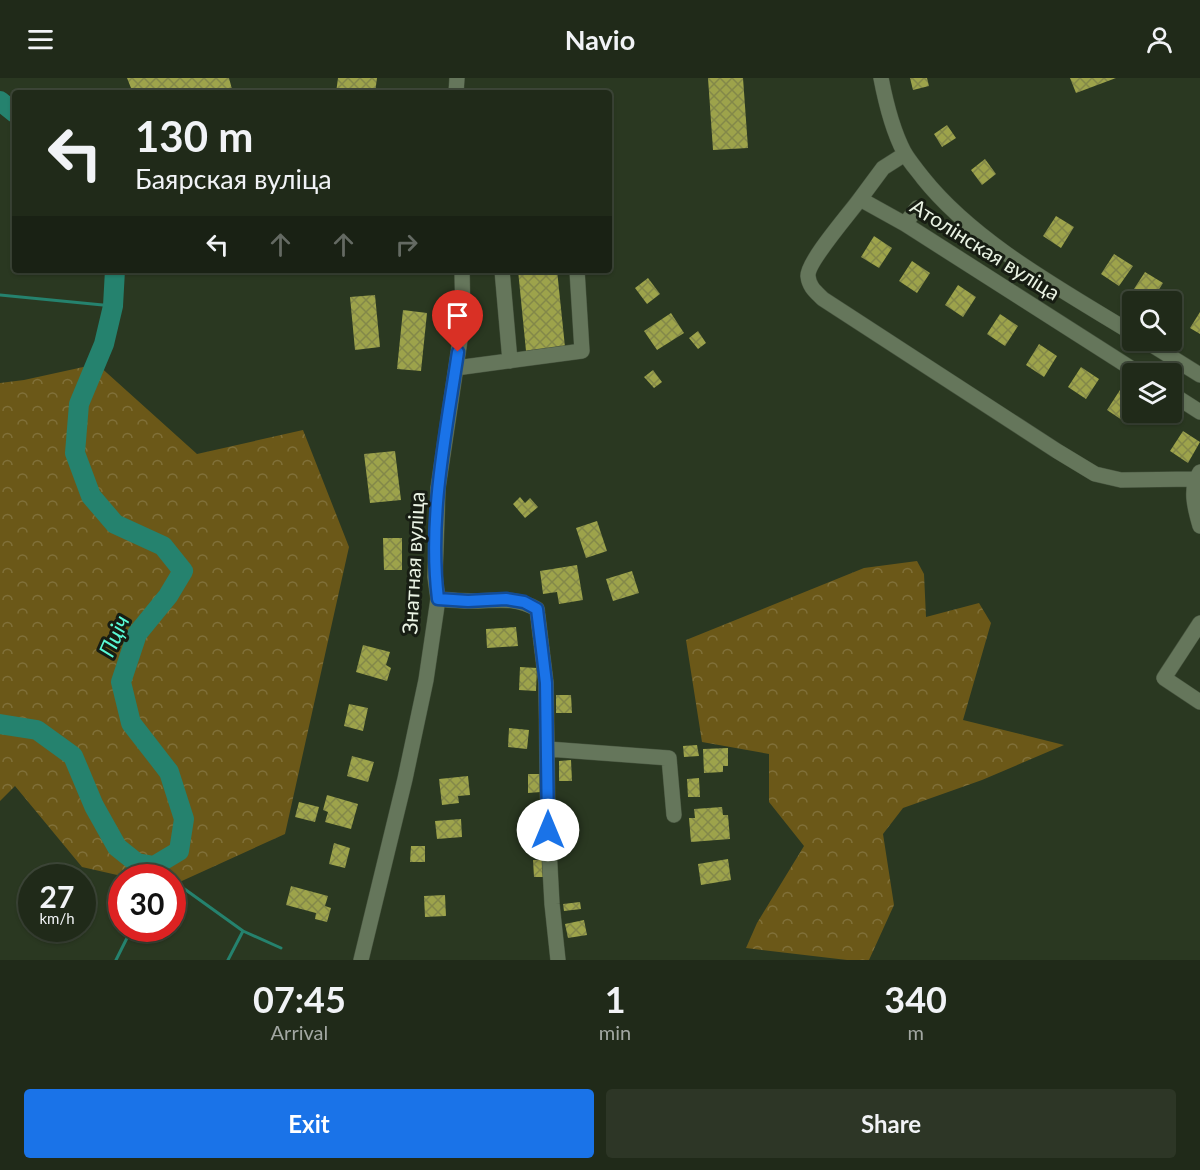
<!DOCTYPE html>
<meta charset="utf-8">
<style>
body{margin:0;font-family:Lato,sans-serif;background:#2d3626;color:#f1f3f6;height:100vh;display:flex;flex-direction:column;font-size:22px;white-space:nowrap}
*{box-sizing:border-box;margin:0}
p{font-size:20px;color:#a2a7a2}
.icon{flex:none;width:33px;height:33px;fill:none;stroke:currentColor;stroke-width:2;stroke-linecap:round;stroke-linejoin:round}
.map{position:relative;height:882px;overflow:hidden}
.details{display:flex;flex-direction:column;background:#202a19;flex:1}
.details>*{flex:none}
.hud{position:absolute;left:12px;top:12px;width:600px;height:183px;border-radius:6px;box-shadow:0 2px 4px #0004,0 0 0 2px #3d4638;background:#202a19;color:#f1f3f6;overflow:hidden}
.fabs{position:absolute;left:1122px;top:213px;display:grid;gap:12px}
.fabs a{display:grid;place-items:center;width:60px;height:60px;border-radius:6px;background:#202a19;box-shadow:0 2px 4px #0004,0 0 0 2px #3d4638;font-size:30px}
.speed{position:absolute;left:18px;top:786px;display:flex;gap:12px;font-size:30px;font-weight:700;text-align:center}
.speed>*{display:grid;place-content:center;width:78px;height:78px;border-radius:50%;background:#202a19;box-shadow:0 2px 4px #0004,0 0 0 2px #3d4638;line-height:1}
.speed small{font-size:15px;font-weight:400}
.speed .limit{border:9px solid #d22;background:#fff;color:#111}
.pin{position:absolute;display:grid;place-items:center;width:51px;height:51px;color:#fff;margin:-62px -26px;border-radius:50% 50% 50% 0;rotate:-45deg;box-shadow:0 0 6px #0007}
.pin .icon{rotate:45deg}
.me{position:absolute;width:66px;margin:-33px;rotate:0deg;stroke-linejoin:round;filter:drop-shadow(0 0 4px #0008)}
.turn{display:flex;align-items:center;gap:21px;height:126px;padding:0 24px;font-size:27px}
.turn .icon{width:78px;height:78px;stroke-width:2.5}
.turn b{display:block;font-size:42px;line-height:51px}
.lanes{display:flex;align-items:center;height:57px;padding:0 24px;background:#0003;justify-content:center;gap:30px;direction:ltr}
.lanes .off{opacity:.35}
.eta{display:flex;justify-content:space-evenly;align-items:center;height:102px;text-align:center}
.eta b{font-size:36px;font-weight:700;line-height:42px}
.primary-button{display:flex;gap:12px;margin-top:auto;padding:12px 24px}
.primary-button a{flex:1;height:69px;border-radius:6px;background:#1a73e8;color:#fff;font-size:24px;font-weight:700;line-height:69px;text-align:center}
.primary-button a+a{background:#2d3626;color:#f1f3f6}
header{display:flex;justify-content:space-between;align-items:center;height:78px;padding:0 24px;background:#202a19;font-size:27px;font-weight:700}
.map>svg:first-child{display:block}
.forest{fill:url(#forest-crowns)}
.lines{fill:none;stroke-linecap:round;stroke-linejoin:round}
.stream{stroke:#25826e;stroke-width:3}
.river{stroke:#25826e;stroke-width:20}
.building{fill:url(#building-cross-hatch)}
.minor-casing{stroke:#46533e;stroke-width:16}
.minor{stroke:#65765b;stroke-width:15}
.route-casing{stroke:#114b97;stroke-width:15}
.route{stroke:#1a73e8;stroke-width:10}
.labels{text-anchor:middle;stroke-width:6;stroke-linejoin:round;paint-order:stroke}
.street-label{font-size:21px;fill:#eaf3e4;stroke:#171d13}
.water-label{font-size:22px;font-style:italic;fill:#59fad7;stroke:#171d13}
</style>
<header><svg class="icon" aria-label="menu" viewBox="0 0 24 24"><path d="M4 6h16M4 12h16M4 18h16"/></svg>Navio<svg class="icon" aria-label="person" viewBox="0 0 24 24"><circle cx="12" cy="8" r="4"/><path d="M4 21q1-7 8-7t8 7"/></svg></header>
<div class="map">
<svg width="1200" height="882" viewBox="0 0 1200 882">
<defs>
<pattern id="forest-crowns" width="20" height="18" patternUnits="userSpaceOnUse" patternTransform="scale(1.5)"><rect width="20" height="18" fill="#6b5818"/><path d="M2 6a3 3 0 1 1 6 0M12 15a3 3 0 1 1 6 0" fill="none" stroke="#807039"/></pattern>
<pattern id="building-cross-hatch" width="8" height="8" patternUnits="userSpaceOnUse" patternTransform="scale(1.5)"><rect width="8" height="8" fill="#9da34b"/><path d="M0 0l8 8M0 8l8-8" fill="none" stroke="#838849"/></pattern>
</defs>
<rect width="100%" height="100%" fill="#2a3821"/>
<path class="forest" d="M97,286L197,376L303,352L349,469L285,756L173,807L172,800L126,799L82,789L15,708L0,723V305L24,302Z
M917,483L924,496L926,539L979,525L991,545L963,642L1064,667L982,702L903,730L883,756L894,827L869,882H847L746,870L757,845L804,768L769,724V676L702,664L686,562L864,490Z"/>
<g class="lines">
<path class="stream" d="M0,217L113,228
M151,800L154,788L170,800
M172,802L243,853L228,882
M243,853L281,870
M116,882L132,850"/>
<path class="river" d="M0,23L15,35
M0,646L37,652L73,678L94,728L117,769L137,785L154,788L179,773L184,741L169,694L131,645L121,604L137,556L168,518L183,493L163,468L115,446L91,418L75,375L79,326L104,266L113,228L115,192"/>
</g>
<path class="building" d="M127,0H229L233,15H133Z
M338,0H377L375,15H336Z
M708,0H743L748,70L713,72Z
M910,0H927L929,8L913,12Z
M1070,0H1116L1076,15Z
M947,47L956,60L942,69L934,56Z
M985,81L996,96L982,107L971,92Z
M1056,138L1074,149L1061,170L1043,158Z
M874,158L892,170L879,190L861,179Z
M1114,176L1133,188L1119,208L1101,196Z
M912,183L930,195L917,215L899,203Z
M297,192H332V194L297,196Z
M518,192H557L565,269L526,273Z
M1145,194L1163,205L1151,224H1147L1132,214Z
M648,200L660,216L647,226L635,210Z
M958,207L976,219L963,239L945,227Z
M375,217L380,269L355,272L350,219Z
M403,232L427,235L421,293L397,291Z
M1200,234V256L1190,250Z
M671,235L684,255L657,272L644,253Z
M1000,236L1018,248L1005,268L987,256Z
M698,253L706,265L698,271L689,260Z
M1039,266L1057,278L1044,299L1026,287Z
M1081,289L1099,301L1086,321L1068,309Z
M653,292L662,304L654,310L644,299Z
M1120,312L1132,320V332L1125,344L1107,332Z
M1183,353L1200,364L1188,385L1170,373Z
M395,373L401,422L370,425L364,376Z
M520,419L525,425L530,420L538,429L525,440L513,426Z
M597,443L607,473L586,480L576,450Z
M383,460H402V492H384Z
M577,487L583,522L559,526L557,514L543,516L540,493Z
M632,493L639,515L613,523L606,501Z
M516,549L518,568L487,570L486,551Z
M363,567L390,574L386,587L391,590L387,603L356,594Z
M520,589L537,590L536,613L519,612Z
M556,617H571L572,635H556Z
M349,626L368,630L363,653L344,648Z
M509,650L529,652L527,671L508,669Z
M697,667L699,678L684,679L683,668Z
M728,670V688H723V694L704,695L703,671Z
M352,678L374,684L368,704L347,698Z
M571,682L572,703H559V683Z
M528,696H541V714L528,715Z
M468,698L470,717L458,718L459,725L442,727L439,701Z
M699,700L700,719H688L687,701Z
M327,717L358,726L351,751L325,744L328,734L323,732Z
M299,724L319,729L315,744L295,739Z
M722,729L723,737H728L730,761L691,764L689,740H695L694,731Z
M461,741L462,759L437,761L435,743Z
M334,765L350,770L345,790L329,786Z
M411,768H425V784H410Z
M728,781L731,802L701,807L698,786Z
M533,782H544L545,799H534Z
M291,808L328,818L325,828L331,830L327,844L315,841L316,835L286,827Z
M445,817L446,838L425,839L424,818Z
M580,824L581,831L564,833L563,826Z
M584,842L587,857L568,860L565,846Z"/>
<g class="lines">
<g class="minor-casing">
<path id="minor" d="M881,0C886,26 892,51 904,74C909,83 917,92 923,100C975,165 1062,212 1132,255
M456,15L457,0
M905,76L883,90L860,121L905,146L1140,296
M860,121C850,135 807,184 808,198C809,209 816,214 823,221L1057,373L1095,396L1121,402L1195,401
M905,146L917,130
M502,192L510,283
M1144,262L1200,297
M456,290L582,273L577,192
M1172,316L1200,334
M1200,394C1189,410 1195,431 1200,448
M438,521C449,522 460,523 471,523C498,523 513,518 537,531L546,605L548,752L552,826L558,882
M1200,545L1164,600L1200,624
M548,671L669,680L674,737
M361,882L405,701L426,602L438,521L435,499L438,410L463,242L462,192"/>
</g>
<use href="#minor" class="minor"/>
</g>
<g class="lines">
<g class="route-casing">
<path id="route" d="M458,274C446,355 428,438 438,521L468,523L506,521L524,524L537,531L546,605L548,752"/>
</g>
<use href="#route" class="route"/>
</g>
<g class="labels">
<g class="street-label">
<text transform="translate(985 172) rotate(32)" y="7">Атолінская вуліца</text>
<text transform="translate(414 485) rotate(-87)" y="7">Знатная вуліца</text>
</g>
<g class="water-label">
<text transform="translate(114 558) rotate(-66)" y="8">Пціч</text>
</g>
</g>
</svg>
<div class="fabs">
<a><svg class="icon" aria-label="search" viewBox="0 0 24 24"><circle cx="10" cy="10" r="6"/><path d="M15 15l6 6"/></svg></a>
<a><svg class="icon" aria-label="layers" viewBox="0 0 24 24"><path d="M12 4l9 5-9 5-9-5zM3 14l9 5 9-5"/></svg></a>
</div>
<div class="speed"><div>27<small>km/h</small></div><div class="limit">30</div></div>
<div class="pin" style="left:458px;top:274px;background:#d93025"><svg class="icon" aria-label="arrive" viewBox="0 0 24 24"><path d="M6 21V4h12l-3 4 3 4H6"/></svg></div>
<svg class="me" style="left:548px;top:752px" viewBox="-20 -20 40 40"><circle r="19" fill="#fff"/><path d="M0-13L10 11 0 6-10 11z" fill="#1a73e8"/></svg>
<div class="hud">
<div class="turn"><svg class="icon" aria-label="left" viewBox="0 0 24 24"><path d="M17 20v-9H6M10 6l-5 5 5 5"/></svg><div><b>130 m</b>Баярская вуліца</div></div>
<div class="lanes"><svg class="icon" aria-label="left" viewBox="0 0 24 24"><path d="M17 20v-9H6M10 6l-5 5 5 5"/></svg><svg class="icon off" aria-label="ahead" viewBox="0 0 24 24"><path d="M12 20V5M6 11l6-6 6 6"/></svg><svg class="icon off" aria-label="ahead" viewBox="0 0 24 24"><path d="M12 20V5M6 11l6-6 6 6"/></svg><svg class="icon off" aria-label="right" viewBox="0 0 24 24"><path d="M7 20v-9h11M14 6l5 5-5 5"/></svg></div>
</div>
</div>
<section class="details">
<div class="eta">
<div><b>07:45</b><p>Arrival</p></div>
<div><b>1</b><p>min</p></div>
<div><b>340</b><p>m</p></div>
</div>
<div class="primary-button"><a>Exit</a><a>Share</a></div>
</section>
